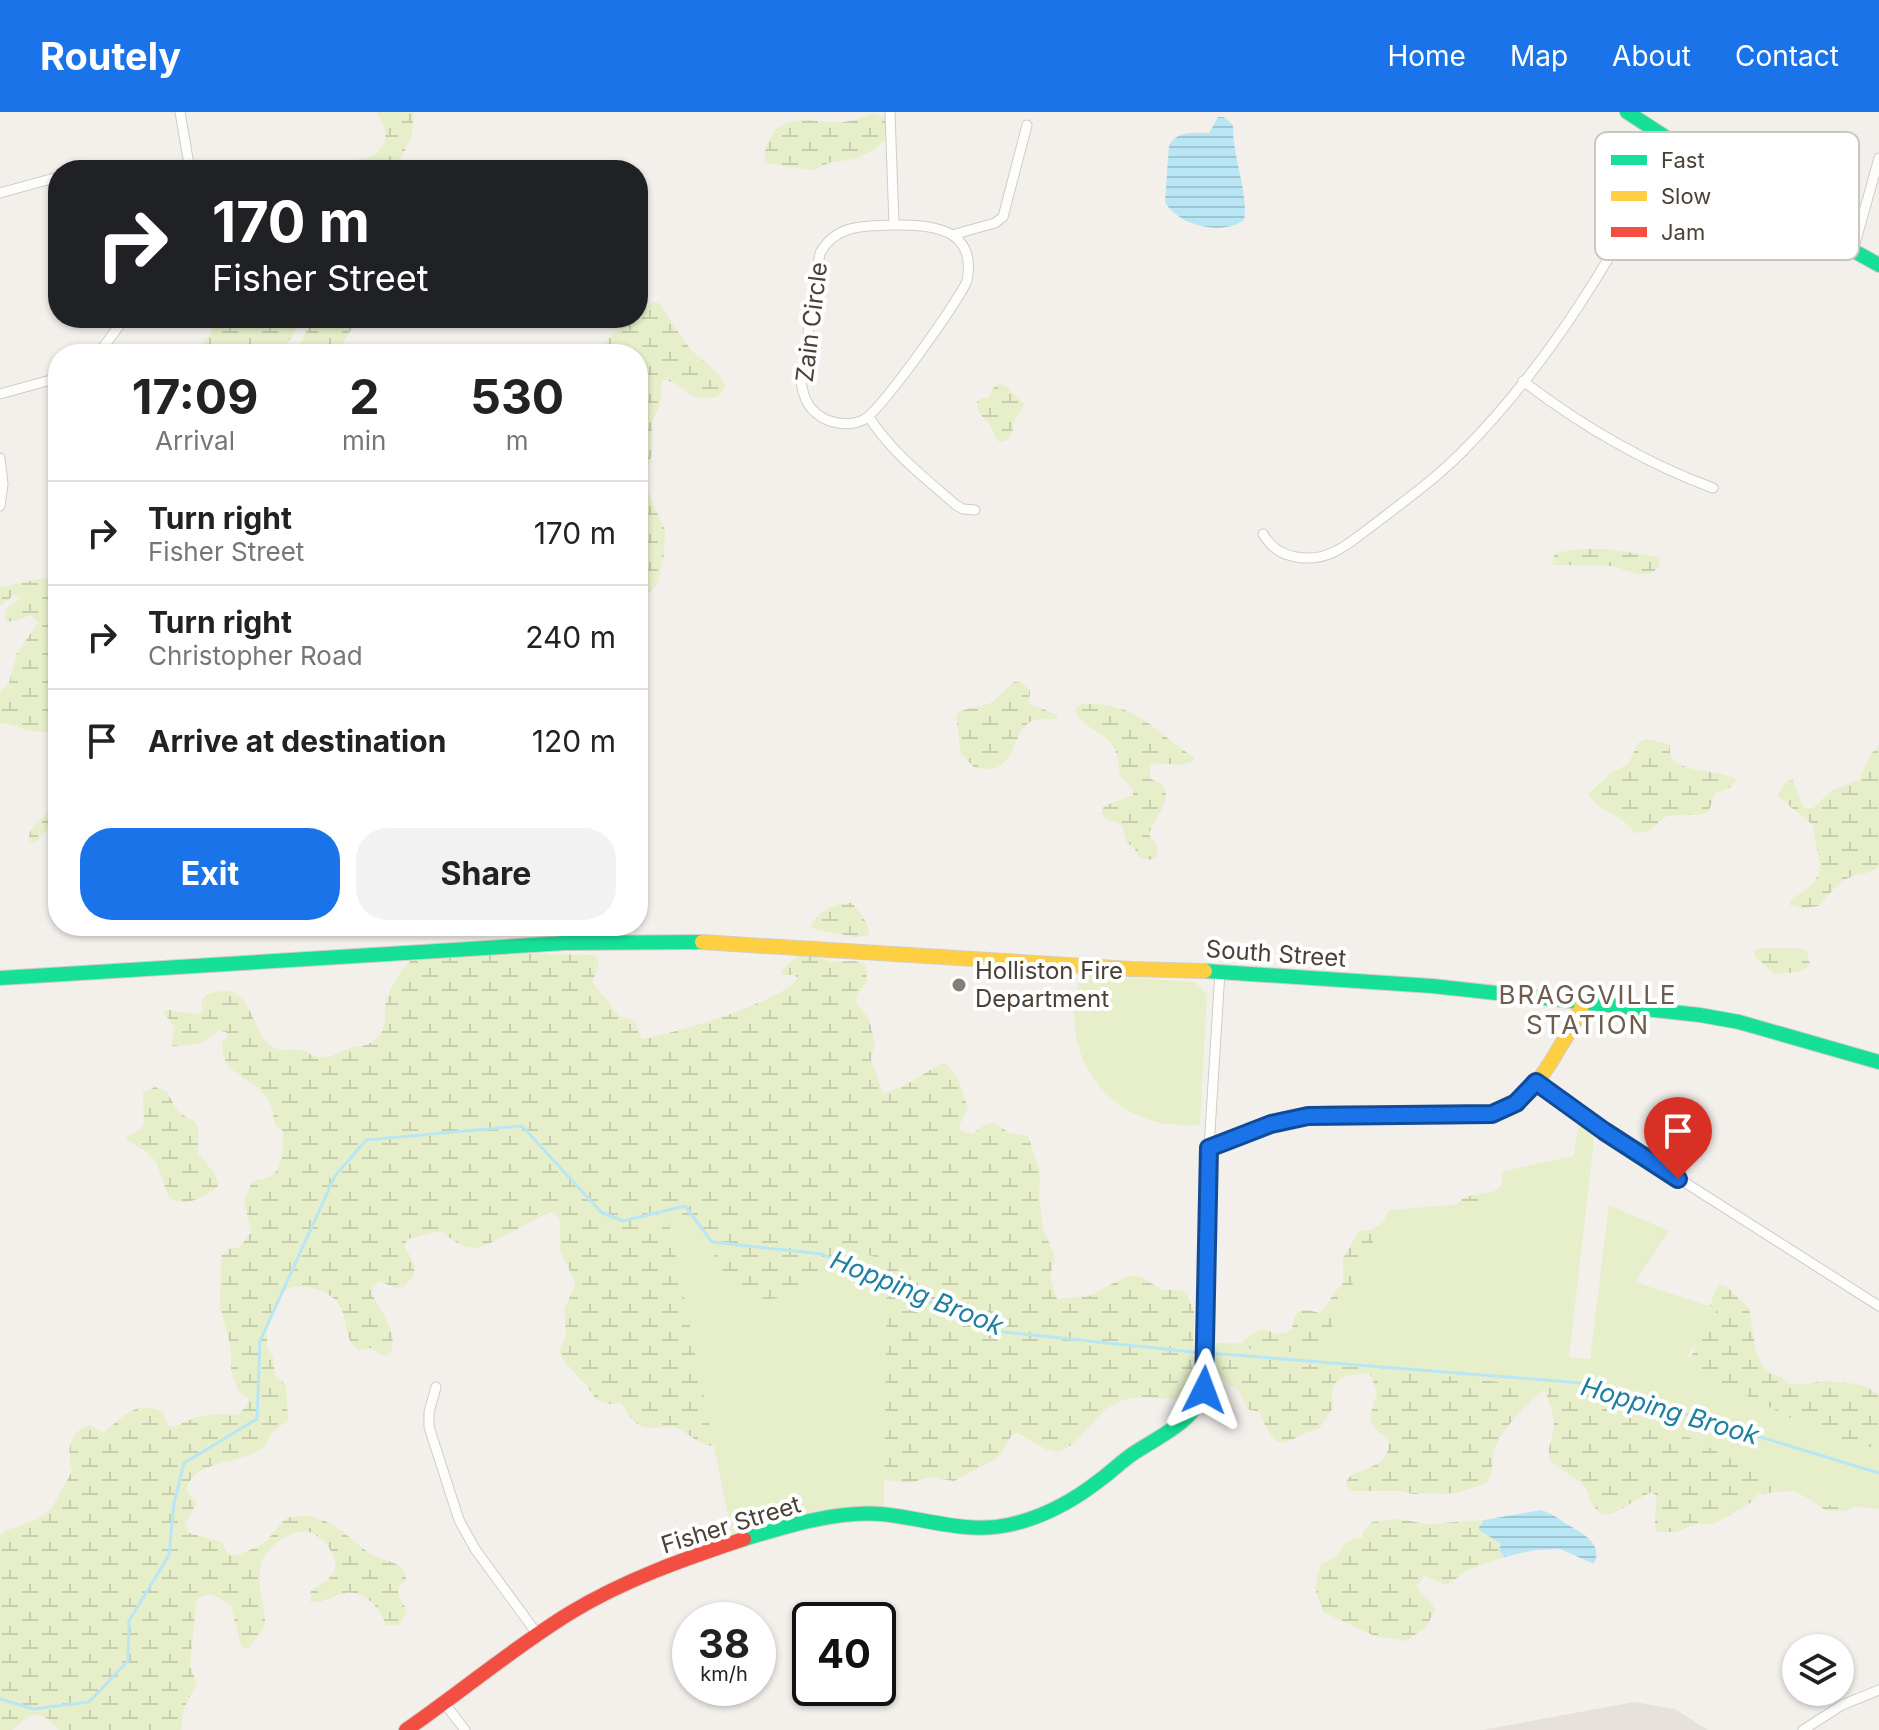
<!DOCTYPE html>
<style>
body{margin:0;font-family:Inter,sans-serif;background:#f2f2f2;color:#222;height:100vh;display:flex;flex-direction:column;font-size:30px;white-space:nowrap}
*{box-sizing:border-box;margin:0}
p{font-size:26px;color:#767676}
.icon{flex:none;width:44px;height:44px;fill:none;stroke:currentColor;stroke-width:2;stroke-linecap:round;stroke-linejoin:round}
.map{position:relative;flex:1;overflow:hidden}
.panel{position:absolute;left:48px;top:232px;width:600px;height:592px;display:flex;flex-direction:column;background:#fff;border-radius:32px;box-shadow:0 2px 6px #0004}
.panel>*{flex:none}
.hud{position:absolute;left:48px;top:48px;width:600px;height:168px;border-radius:32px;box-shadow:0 2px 6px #0004;background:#202124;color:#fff;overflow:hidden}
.controls{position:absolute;left:1782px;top:1522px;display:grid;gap:16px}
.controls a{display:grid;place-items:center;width:72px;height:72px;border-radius:50%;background:#fff;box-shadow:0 2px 6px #0004;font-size:40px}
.speed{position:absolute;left:672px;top:1490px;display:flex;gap:16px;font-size:40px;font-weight:700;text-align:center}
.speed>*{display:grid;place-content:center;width:104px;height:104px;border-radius:50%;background:#fff;box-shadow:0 2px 6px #0004;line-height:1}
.speed small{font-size:20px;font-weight:400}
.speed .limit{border:4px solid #111;border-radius:12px;background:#fff;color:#111}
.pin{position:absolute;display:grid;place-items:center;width:68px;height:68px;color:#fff;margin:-82px -34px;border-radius:50% 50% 50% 0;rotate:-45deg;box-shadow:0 0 8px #0007}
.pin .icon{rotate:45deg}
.me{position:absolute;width:88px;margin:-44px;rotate:3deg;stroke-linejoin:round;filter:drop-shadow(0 0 6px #0008)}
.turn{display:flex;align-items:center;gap:28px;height:168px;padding:0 32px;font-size:36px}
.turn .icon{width:104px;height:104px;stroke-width:2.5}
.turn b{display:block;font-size:56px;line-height:68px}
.eta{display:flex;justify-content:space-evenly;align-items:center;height:136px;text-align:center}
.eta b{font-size:48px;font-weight:700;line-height:56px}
.button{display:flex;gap:16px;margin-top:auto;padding:16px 32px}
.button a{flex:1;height:92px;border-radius:32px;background:#1a73e8;color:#fff;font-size:32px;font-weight:700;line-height:92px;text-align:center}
.button a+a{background:#f2f2f2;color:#222}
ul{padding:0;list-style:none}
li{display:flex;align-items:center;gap:24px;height:104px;padding:0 32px;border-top:2px solid #e0e0e0}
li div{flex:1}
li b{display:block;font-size:30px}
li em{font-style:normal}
header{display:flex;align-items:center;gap:48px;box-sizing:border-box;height:112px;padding:0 40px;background:#1a73e8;color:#fff}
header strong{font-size:38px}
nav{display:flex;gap:44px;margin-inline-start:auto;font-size:28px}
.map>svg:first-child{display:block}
.industrial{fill:#e7e1dd}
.wetland{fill:url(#wetland-marsh)}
.green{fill:#e6efca}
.water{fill:url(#water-rules)}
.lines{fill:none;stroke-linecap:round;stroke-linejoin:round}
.stream{stroke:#b9e6f5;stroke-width:3}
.street-casing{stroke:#d0ccc8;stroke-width:11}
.fast-casing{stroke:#d5cdc3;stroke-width:16}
.slow-casing{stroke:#d5cdc3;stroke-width:16}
.jam-casing{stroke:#d5cdc3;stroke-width:16}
.street{stroke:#fdfdfc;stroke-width:9}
.fast{stroke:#16e098;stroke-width:14}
.slow{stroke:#ffcf43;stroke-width:14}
.jam{stroke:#f24e42;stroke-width:14}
.route-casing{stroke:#114b97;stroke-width:20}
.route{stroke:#1a73e8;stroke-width:14}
.poi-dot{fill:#867e76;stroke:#fff;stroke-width:3}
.labels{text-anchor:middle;stroke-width:8;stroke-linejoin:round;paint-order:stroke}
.street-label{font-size:24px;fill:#4b4036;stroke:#fff}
.poi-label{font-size:24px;fill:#4b4036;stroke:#fff;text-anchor:start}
.neighbourhood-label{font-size:26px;letter-spacing:2px;fill:#6f5c4c;stroke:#fff}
.water-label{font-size:26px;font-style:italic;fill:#1e7fa1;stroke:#fff}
.key{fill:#fff;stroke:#c9c6c3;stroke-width:2}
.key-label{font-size:22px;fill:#4b4036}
</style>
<header>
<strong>Routely</strong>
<nav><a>Home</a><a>Map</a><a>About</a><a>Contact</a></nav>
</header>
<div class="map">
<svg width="1879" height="1618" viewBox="0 0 1879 1618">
<defs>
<pattern id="wetland-marsh" width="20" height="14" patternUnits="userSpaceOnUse" patternTransform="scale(2)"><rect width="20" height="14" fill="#e6efca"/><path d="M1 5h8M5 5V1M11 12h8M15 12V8" fill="none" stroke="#c7ceae"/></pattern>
<pattern id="water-rules" width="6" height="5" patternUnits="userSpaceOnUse" patternTransform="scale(2)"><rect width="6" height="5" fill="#b9e6f5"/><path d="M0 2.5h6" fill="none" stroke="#a1c6d3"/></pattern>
</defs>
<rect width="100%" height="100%" fill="#f3f0ec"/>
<path class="industrial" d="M1634,1590L1675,1597L1708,1618H1482Z"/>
<path class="wetland" d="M376,0H414L412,25L394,58H342H355L360,47C388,43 392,21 376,0Z
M875,1L887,7L888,26L873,38L856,47L831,50L813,58L765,51C764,38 766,32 773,21C790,0 819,12 844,10C854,9 865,4 875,1Z
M653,190L659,191L691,238L720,263L726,274L719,284C684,293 686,269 662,268L660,293L652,310V342L644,366L647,378L665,418L664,443L657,474L647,481L638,476V242H597L605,230L631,206H638V200Z
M217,206H303L281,242H195L210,222Z
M313,206H358L341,234L329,237L324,242H295Z
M1000,272L1006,274L1024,292C1022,300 1017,301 1015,308C1011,318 1015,322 1005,329L999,330C993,324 994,318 989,312C982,303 977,302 977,289L982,286H988L994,275Z
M1580,437H1606L1656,444L1660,448L1659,455L1650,462H1637L1613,454L1552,453L1555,441Z
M49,465H53L58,472V590L50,598V604L58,609V620L55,621C45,618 36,621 27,618C17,615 11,611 0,611V580L9,571L17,541L38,511L31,503L12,510L5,508L6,497L21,486L14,483L0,494V475Z
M1014,570H1021L1030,579L1029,592L1058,603L1056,607C1048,607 1036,607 1030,610C1010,621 1017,668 974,655L961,642L956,604L960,599L991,591Z
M1082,592C1140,590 1151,618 1194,645L1193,650L1181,653L1156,651L1150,654L1149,666C1152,668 1157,669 1161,672C1176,686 1151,709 1149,723C1163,737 1161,754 1139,745L1133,734L1127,731L1122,713L1105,706L1101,701L1104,694L1133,683V677L1120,664C1118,657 1119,650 1117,643C1111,621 1084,618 1075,600L1076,595Z
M1645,627L1669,632C1670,634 1670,644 1671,645C1677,660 1723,658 1737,668L1728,677L1716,680L1709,698L1705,702L1667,704L1647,720L1635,721C1622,702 1600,701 1588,682L1611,661L1628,652L1639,630Z
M1879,633V754C1870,763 1859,761 1848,766C1835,772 1829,784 1819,794L1801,796L1789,793C1793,783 1802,783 1809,775C1825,759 1820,752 1816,733C1814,726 1815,720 1813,713L1777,684L1787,669L1793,668L1802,692L1806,696H1813L1831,679L1860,667L1869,644Z
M58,639V711L52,713L35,731L29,729C28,710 46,708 53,694C61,681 42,664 58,639Z
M852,791C859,800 870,811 869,823L856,825L816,818L811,814C818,799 836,791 852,791Z
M483,814H582L567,820L548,818L497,823L485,820Z
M1759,836L1802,837L1807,840L1810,853L1799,860L1774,862L1755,845L1754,840Z
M511,841L596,843L599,853L592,870L619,904L635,909L642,927C669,923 788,888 797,866L795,863H782V858L799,843L806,841L831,850L855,849L866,853L867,871L857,882L856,891L869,907L875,932L871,947L883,982L907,972L940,952L946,951L958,966L968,996L960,1012V1018L972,1022L987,1011H993L1010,1021L1028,1024L1040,1060L1039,1085L1043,1116L1055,1145L1050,1164L1057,1187L1089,1184L1129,1163L1141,1165L1162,1178H1181L1187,1182L1194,1199L1192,1277L1184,1286C1163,1289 1141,1281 1121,1289C1094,1299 1084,1331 1058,1340L1045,1337L1018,1321L1012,1322L1003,1339L994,1348L954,1369L929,1365L911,1371L886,1368L829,1372L718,1334C700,1335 693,1324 679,1317C667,1311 653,1320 641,1314C630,1309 628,1300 621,1291L608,1292L596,1288C587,1269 565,1256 559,1239L566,1222L564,1197L575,1174C573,1160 563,1150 560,1136C558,1122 566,1106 551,1100C535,1106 487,1136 475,1136C462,1136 450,1127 441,1119L408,1127L404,1133L415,1153L414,1163L404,1175L396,1176L379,1169L371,1179C378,1198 402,1221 389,1243L384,1244L370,1236L359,1238C336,1224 359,1188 312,1176C300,1173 290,1174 280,1181L267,1220V1235L273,1245L275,1263L286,1273L288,1307C284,1312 278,1315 273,1320C269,1324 267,1332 262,1336C240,1353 194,1347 186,1378L197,1390L185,1412L189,1421L222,1430L227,1441L235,1444C247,1439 260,1435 269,1426C276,1419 281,1407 291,1405C323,1398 347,1424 369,1441C383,1451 404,1447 406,1468L398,1476L399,1485L407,1499L400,1513H386C379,1495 363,1475 341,1482C329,1485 323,1492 310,1490L311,1479C318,1473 330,1469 334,1459C340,1445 323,1424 309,1420C291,1416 265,1436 261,1452C256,1474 266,1494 265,1514L248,1537L242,1535L240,1531L231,1493L211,1482L200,1485L196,1491L190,1554L197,1571L184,1596L181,1618H59C38,1595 33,1600 12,1618H0V1424L4,1419L38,1407L51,1397L72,1359C67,1341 68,1319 90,1313L103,1321C122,1306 135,1287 163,1300L168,1313L174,1315C199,1302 209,1301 237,1303L247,1294L248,1286L238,1279L231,1258V1237L220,1196L221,1144L228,1137L240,1135L251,1120L244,1088L252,1070C257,1067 266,1067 271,1064C284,1057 283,1031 283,1019L275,1013C273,1005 273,995 268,988C253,961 221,967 222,930L228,924L226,920L219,919L200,932L173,934L171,932L175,916L163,900L169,898L198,902L203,899L201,888C208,881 212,880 223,879C249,876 253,917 268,931C279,942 290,936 303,938C307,939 310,943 314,944C328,948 338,941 349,936C358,933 364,936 372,930C392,916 381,903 387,886C392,870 403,857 414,845Z
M155,975L166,979L179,1001L195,1010L198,1016V1041L214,1061L219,1073C207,1085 184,1096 169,1086L156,1050L148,1041L125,1026L141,1017L144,1012L143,980Z
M1509,1066L1558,1247L1676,1253L1692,1243L1716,1177L1720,1173L1726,1174L1749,1196L1756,1240L1762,1252L1770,1261L1782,1265L1789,1272H1807L1824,1269L1849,1271L1862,1273L1879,1282V1394L1857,1392L1846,1399H1827L1816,1392L1803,1378L1759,1382L1750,1391L1712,1413L1699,1411L1676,1420H1657C1652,1407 1658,1396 1656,1383L1651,1380L1612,1402H1600L1592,1392L1585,1374C1573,1365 1561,1358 1550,1349C1546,1334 1555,1324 1554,1309C1553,1298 1547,1288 1545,1277C1527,1292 1500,1317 1494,1340C1491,1352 1494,1360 1487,1371L1457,1381L1413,1382L1400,1379H1350L1346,1373C1350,1350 1392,1364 1388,1327C1363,1310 1371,1304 1377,1280L1370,1262C1359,1261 1337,1263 1333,1275C1331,1281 1333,1290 1333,1296L1319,1317C1281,1325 1282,1352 1259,1300L1247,1297L1240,1280L1225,1270L1209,1250L1211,1231H1242C1252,1222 1262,1211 1274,1222L1286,1221L1292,1217C1294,1207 1293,1202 1303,1197L1320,1201C1329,1192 1333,1180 1343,1171V1146L1359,1119L1371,1118L1382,1111L1450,1098L1464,1085L1495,1079Z
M1397,1407L1428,1412L1484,1408L1480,1412L1487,1422L1501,1432L1499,1438L1504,1445L1468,1458L1447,1473L1424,1464L1417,1474C1421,1484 1432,1487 1435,1498L1426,1515L1406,1529L1375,1524L1323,1500L1315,1476L1321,1452L1338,1444C1342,1430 1349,1427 1363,1425V1419L1372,1410Z"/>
<path class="green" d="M1081,862L1195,870L1207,883L1200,1013C1112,1021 1054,946 1081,862Z
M1578,1012L1591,1020L1594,1029L1569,1245L1590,1247L1609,1093L1669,1119L1635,1170L1718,1197L1683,1251L1842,1332L1879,1336V1397L1819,1392L1628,1294L1568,1278L1378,1256L1314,1253L1225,1241V1234L1318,1243L1389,1098L1499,1089L1503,1059L1574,1044Z
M668,1106C675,1108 684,1110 691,1114C721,1131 716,1185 768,1187C817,1188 843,1115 887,1153L884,1397C830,1401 783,1402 732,1423Z"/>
<path class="water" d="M1218,5H1224L1233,13C1232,43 1249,83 1244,108C1223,124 1178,114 1165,90L1169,33C1178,18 1194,21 1209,21Z
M1541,1398C1552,1401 1560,1408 1570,1414C1585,1423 1603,1432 1594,1452L1560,1437L1535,1438L1504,1445L1499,1438L1501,1432L1478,1417L1484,1408Z"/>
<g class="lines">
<path class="stream" d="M1209,1241L1582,1271L1879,1361
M0,1587L33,1597L89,1590L128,1549L129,1509L169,1443L174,1391L184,1351L257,1307L260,1229L335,1064L366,1028L522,1014L601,1100L623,1109L685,1094L712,1130L822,1142L995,1219L1202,1241"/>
<g class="street-casing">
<path id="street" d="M180,0L190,58
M890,0L894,113
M101,58L190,54
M0,81L58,65
M894,113C933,112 977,117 967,169C957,191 881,299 863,308C851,314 838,312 827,308C809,300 803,286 801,268L820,141C836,112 864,114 894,113Z
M952,123L995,111L1003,105L1027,13
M1853,139L1879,46
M98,242L125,206
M1523,269C1582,314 1643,350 1713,376
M0,282L58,266
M869,305C892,341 924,365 956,393L963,397L975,398
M0,346L3,372L0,394
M1263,422C1271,435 1280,442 1296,445C1328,451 1348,432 1372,414C1402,391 1434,368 1461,341C1550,252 1616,141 1672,30
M1536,970L1604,1019L1879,1194
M1209,1036L1220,859
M436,1275L429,1300V1315L459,1408L475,1437L538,1523
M445,1592L465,1618
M1803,1618L1842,1593L1879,1578"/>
</g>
<g class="fast-casing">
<path id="fast" d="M1627,0L1762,88L1879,153
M1205,859L1432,874L1700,903L1739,910L1879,950
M0,866L565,831L702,830
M744,1427C787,1414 835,1399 881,1402C924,1406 965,1422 1008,1413C1042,1406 1073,1389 1100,1368C1112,1359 1122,1349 1134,1341C1158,1325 1198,1308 1204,1276C1206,1265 1205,1251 1205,1240"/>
</g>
<g class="slow-casing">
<path id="slow" d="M702,830L1132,857L1205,859
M1205,1240L1209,1036C1247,1025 1280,1006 1320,1002C1366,997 1476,1014 1510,995C1529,984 1542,964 1554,945C1564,928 1576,910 1583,891"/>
</g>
<g class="jam-casing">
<path id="jam" d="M406,1618C461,1580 513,1536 570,1501C624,1468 684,1447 744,1427"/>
</g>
<use href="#street" class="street"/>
<use href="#fast" class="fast"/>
<use href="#slow" class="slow"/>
<use href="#jam" class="jam"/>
</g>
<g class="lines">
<g class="route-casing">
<path id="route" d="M1204,1278L1209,1036L1271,1012L1308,1004L1492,1002L1516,991L1536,970L1604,1019L1678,1067"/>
</g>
<use href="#route" class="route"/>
</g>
<circle class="poi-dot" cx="959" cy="873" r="8"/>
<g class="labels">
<g class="street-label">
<text transform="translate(812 210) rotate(-83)" y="8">Zain Circle</text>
<text transform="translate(1276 842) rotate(4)" y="8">South Street</text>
<text transform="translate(731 1413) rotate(-17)" y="8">Fisher Street</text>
</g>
<g class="poi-label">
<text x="975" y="867">Holliston Fire<tspan x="975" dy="28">Department</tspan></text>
</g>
<g class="neighbourhood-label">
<text x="1588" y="892">BRAGGVILLE<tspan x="1588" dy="30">STATION</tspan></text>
</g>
<g class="water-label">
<text transform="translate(917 1181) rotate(22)" y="9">Hopping Brook</text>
<text transform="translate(1670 1299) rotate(16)" y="9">Hopping Brook</text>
</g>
</g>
<rect x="1595" y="20" width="264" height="128" rx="12" class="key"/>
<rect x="1611" y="43" width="36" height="10" fill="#16e098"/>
<rect x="1611" y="79" width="36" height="10" fill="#ffcf43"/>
<rect x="1611" y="115" width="36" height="10" fill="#f24e42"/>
<g class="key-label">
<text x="1661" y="56">Fast</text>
<text x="1661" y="92">Slow</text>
<text x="1661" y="128">Jam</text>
</g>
</svg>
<div class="controls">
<a><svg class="icon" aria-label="layers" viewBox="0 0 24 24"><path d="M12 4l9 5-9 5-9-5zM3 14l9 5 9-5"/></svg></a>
</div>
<div class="speed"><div>38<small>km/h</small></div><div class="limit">40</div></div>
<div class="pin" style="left:1678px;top:1067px;background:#d93025"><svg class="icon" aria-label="arrive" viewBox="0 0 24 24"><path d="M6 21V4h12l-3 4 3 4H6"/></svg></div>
<svg class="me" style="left:1204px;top:1278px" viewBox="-20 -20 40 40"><path d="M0-17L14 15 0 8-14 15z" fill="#1a73e8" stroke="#fff" stroke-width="4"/></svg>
<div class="hud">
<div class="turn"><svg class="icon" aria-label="right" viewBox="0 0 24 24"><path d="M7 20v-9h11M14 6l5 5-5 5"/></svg><div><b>170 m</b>Fisher Street</div></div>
</div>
<section class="panel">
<div class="eta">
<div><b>17:09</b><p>Arrival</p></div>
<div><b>2</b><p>min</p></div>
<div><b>530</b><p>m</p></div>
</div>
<ul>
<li><svg class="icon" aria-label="right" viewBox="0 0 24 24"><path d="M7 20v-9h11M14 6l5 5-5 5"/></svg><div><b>Turn right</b><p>Fisher Street</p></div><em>170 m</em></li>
<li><svg class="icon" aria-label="right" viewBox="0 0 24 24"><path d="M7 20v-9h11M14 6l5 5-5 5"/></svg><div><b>Turn right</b><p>Christopher Road</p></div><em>240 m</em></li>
<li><svg class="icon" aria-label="arrive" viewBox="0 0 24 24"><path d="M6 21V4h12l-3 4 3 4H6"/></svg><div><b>Arrive at destination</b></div><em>120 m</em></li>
</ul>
<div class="button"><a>Exit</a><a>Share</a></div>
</section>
</div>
